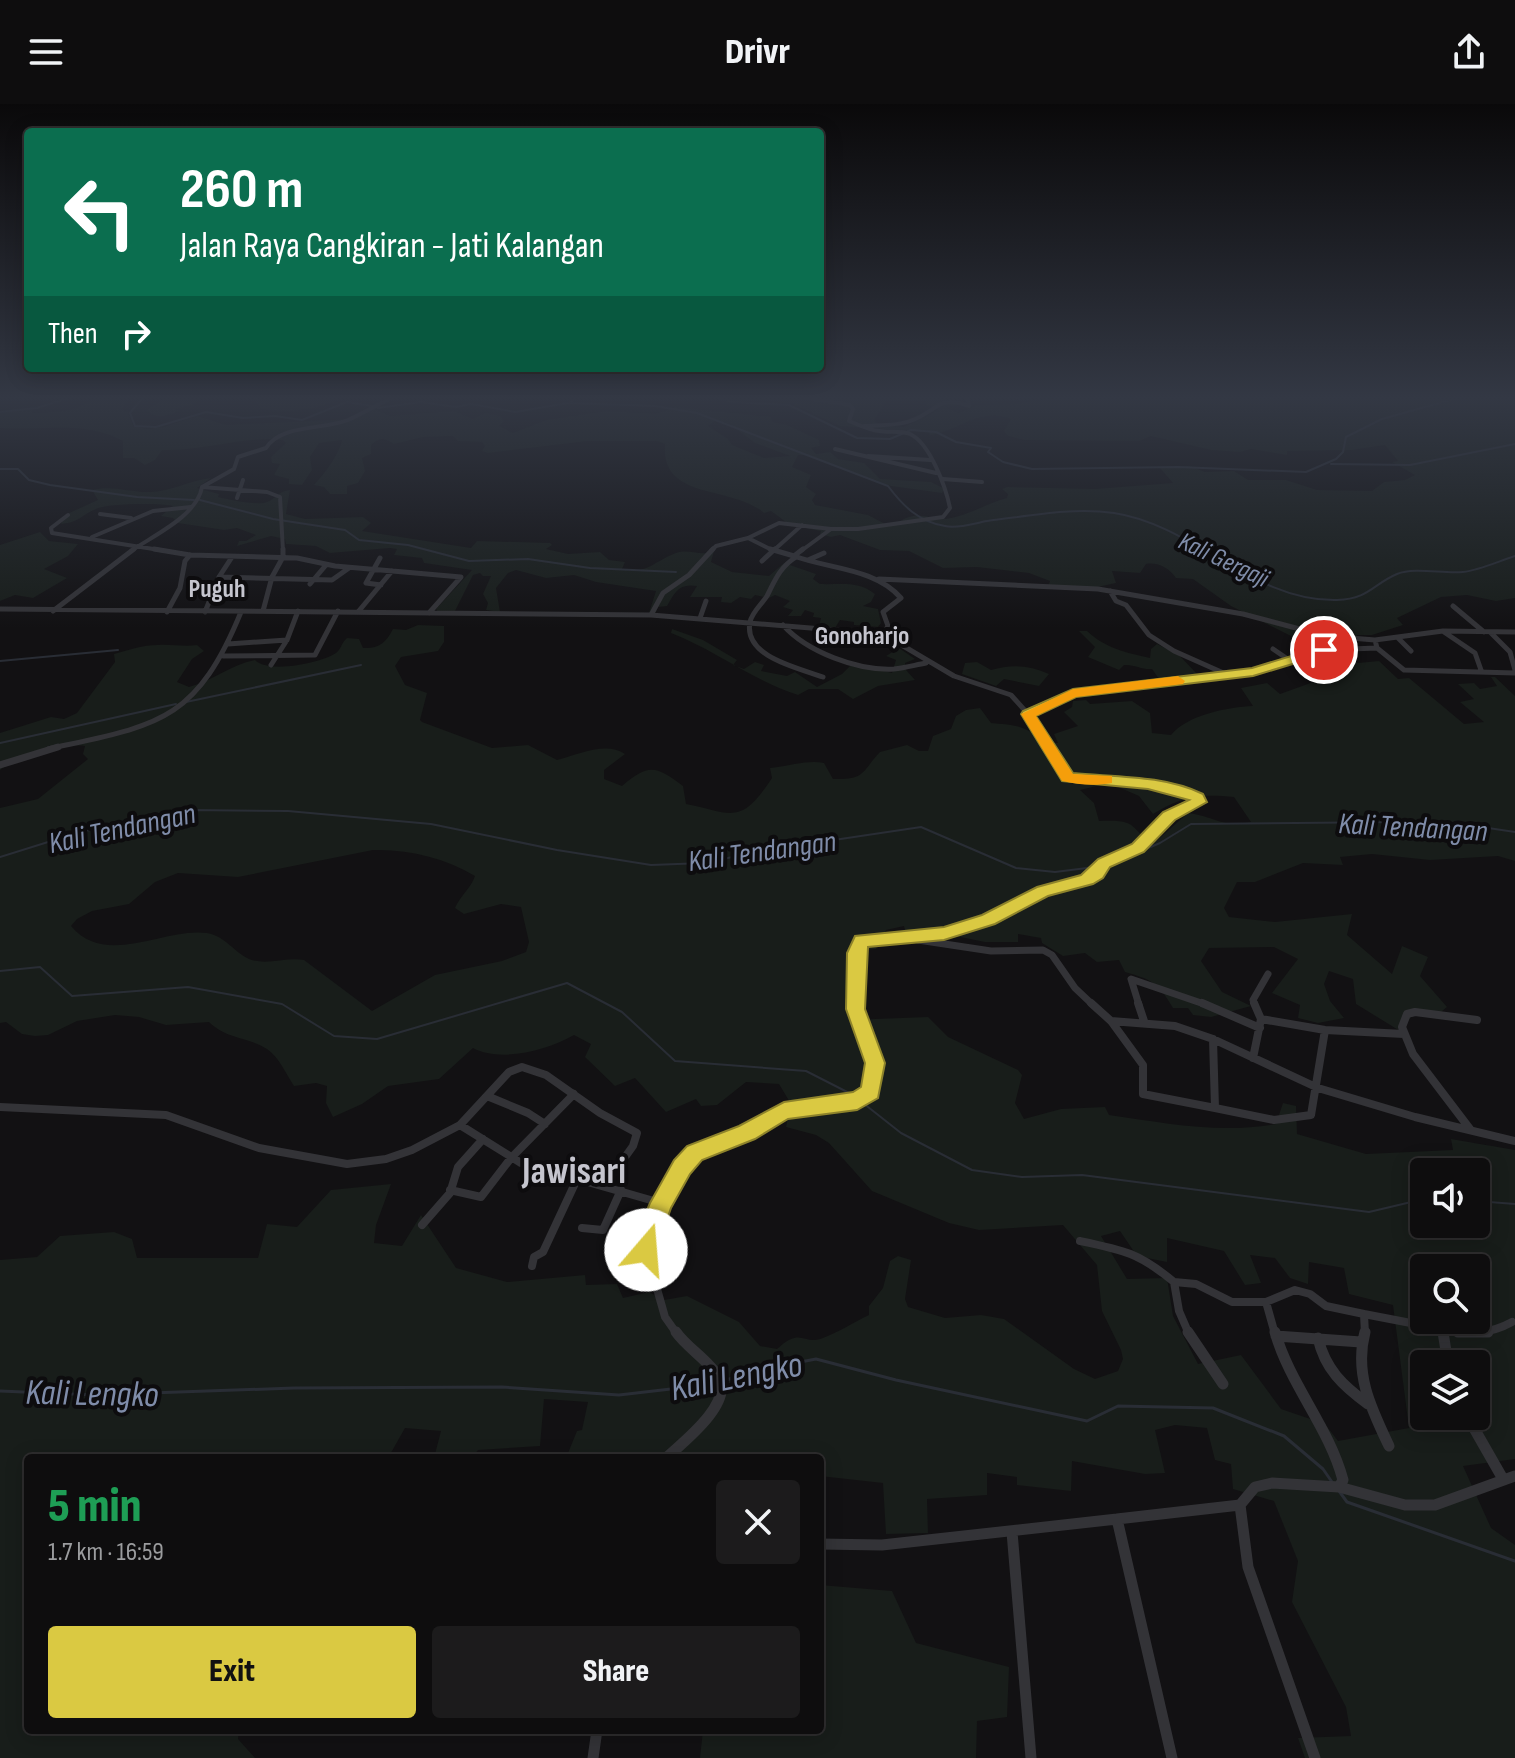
<!DOCTYPE html>
<meta charset="utf-8">
<style>
body{margin:0;font-family:"Sofia Sans Condensed",sans-serif;background:#1c1b1c;color:#f1f3f6;height:100vh;display:flex;flex-direction:column;font-size:30px;white-space:nowrap}
*{box-sizing:border-box;margin:0}
p{font-size:26px;color:#9b9c9e}
.icon{flex:none;width:44px;height:44px;fill:none;stroke:currentColor;stroke-width:2;stroke-linecap:round;stroke-linejoin:round}
.map{position:relative;flex:1;overflow:hidden}
.side{position:absolute;left:24px;top:1350px;width:800px;height:280px;display:flex;flex-direction:column;background:#0e0d0e;border-radius:8px;box-shadow:0 4px 20px #0003,0 0 0 2px #2e2d2e}
.side>*{flex:none}
.guide{position:absolute;left:24px;top:24px;width:800px;height:244px;border-radius:8px;box-shadow:0 4px 20px #0003,0 0 0 2px #2e2d2e;background:#0b6e4f;color:#fff;overflow:hidden}
.tools{position:absolute;left:1410px;top:1054px;display:grid;gap:16px}
.tools a{display:grid;place-items:center;width:80px;height:80px;border-radius:8px;background:#0e0d0e;box-shadow:0 4px 20px #0003,0 0 0 2px #2e2d2e;font-size:40px}
.pin{position:absolute;display:grid;place-items:center;width:68px;height:68px;color:#fff;margin:-34px;border:4px solid #fff;border-radius:50%;box-shadow:0 2px 8px #0007}
.me{position:absolute;width:88px;margin:-44px;rotate:18deg;stroke-linejoin:round;filter:drop-shadow(0 0 6px #0008)}
.turn{display:flex;align-items:center;gap:28px;height:168px;padding:0 24px;font-size:36px}
.turn .icon{width:104px;height:104px;stroke-width:2.5}
.turn b{display:block;font-size:56px;line-height:68px}
.then{display:flex;align-items:center;height:76px;padding:0 24px;background:#0003;gap:16px;font-size:30px}
.round{display:grid;place-items:center;flex:none;width:84px;height:84px;border-radius:8px;background:#1c1b1c}
.headline{display:flex;align-items:center;justify-content:space-between;height:136px;padding:0 24px}
h1{font-size:48px;font-weight:800;line-height:60px;color:#1e9e55}
.cta{display:flex;gap:16px;margin-top:auto;padding:16px 24px}
.cta a{flex:1;height:92px;border-radius:8px;background:#dac942;color:#111;font-size:32px;font-weight:800;line-height:92px;text-align:center}
.cta a+a{background:#1c1b1c;color:#f1f3f6}
header{display:flex;justify-content:space-between;align-items:center;height:104px;padding:0 24px;background:#0e0d0e;font-size:36px;font-weight:800}
.map>svg:first-child{display:block}
.green{fill:#181d1a;fill-rule:evenodd}
.lines{fill:none;stroke-linecap:round;stroke-linejoin:round}
.stream-far1{stroke:#292d35;stroke-width:2}
.stream{stroke:#292d35;stroke-width:3}
.minor-far4{stroke:#333337;stroke-width:4}
.minor-far3{stroke:#333337;stroke-width:5}
.minor-far2{stroke:#333337;stroke-width:7}
.minor-far1{stroke:#333337;stroke-width:8}
.minor{stroke:#333337;stroke-width:11}
.route{fill:#dac942;stroke:#8e832b;stroke-width:2}
.slow{fill:#f59e0b}
.labels{text-anchor:middle;stroke-width:8;stroke-linejoin:round;paint-order:stroke}
.far-water-label{font-size:26px;font-style:italic;fill:#7f8ca9;stroke:#0d0c0e}
.far-quarter-label{font-size:26px;font-weight:bold;fill:#c5c5ce;stroke:#0d0c0e}
.water-label{font-size:30px;font-style:italic;fill:#7f8ca9;stroke:#0d0c0e}
.near-water-label{font-size:36px;font-style:italic;fill:#7f8ca9;stroke:#0d0c0e}
.near-quarter-label{font-size:38px;font-weight:bold;fill:#c5c5ce;stroke:#0d0c0e}
</style>
<header><svg class="icon" aria-label="menu" viewBox="0 0 24 24"><path d="M4 6h16M4 12h16M4 18h16"/></svg>Drivr<svg class="icon" aria-label="share" viewBox="0 0 24 24"><path d="M12 15V3M7 8l5-5 5 5M5 13v7h14v-7"/></svg></header>
<div class="map">
<svg width="1515" height="1654" viewBox="0 0 1515 1654">
<rect width="100%" height="100%" fill="#121113"/>
<path class="green" d="M94,293L128,296L122,304L124,307L128,308L133,322L147,325L164,323L197,312L226,321L352,315L374,305L390,312L454,307L473,315L485,309L501,312L504,317L499,322L513,329L546,316L607,307L656,310L676,303L771,313L772,318L787,321L819,336L820,342L811,344L816,350L830,348L838,355L864,359L880,375L931,378L945,385L942,389L891,382L807,351H798L792,363L811,371L806,383L816,390L812,396L815,401L868,411L889,422C898,420 904,413 913,412C924,410 933,416 945,415C968,412 985,400 1007,394L1008,390L1002,385L1007,383L1095,385L1173,379L1160,364L1190,362L1205,368L1234,367L1248,376H1286L1317,386L1372,387L1384,378L1405,376L1415,371L1392,358L1398,357L1385,341L1352,346L1287,347V351L1251,345L1240,348L1211,346L1151,332L1139,337L1025,336L1008,332L1004,327L1011,315C980,302 955,329 930,331L928,328L840,322L793,300L769,296L726,297L718,293H943L957,301L947,304L958,309L979,301L1016,300L1057,293H1515V494L1496,497L1467,491L1441,493L1397,514L1403,521L1372,531H1357V534L1326,530L1293,533L1231,502L1193,475L1176,474C1169,464 1158,458 1146,460L1140,469L1112,467L1116,479L1088,485L1048,483L1050,477L1029,469L977,463L943,464L909,447L880,446L840,431L831,433L820,430L821,427L790,421L771,407L764,409C733,381 660,397 665,340L657,337H588L488,349L482,347L485,342L482,338L458,337L453,332L423,333L394,340C385,334 379,333 371,341V350L362,354L365,367L358,379L347,382V390H330L324,383L314,381C324,370 339,351 342,336L319,339L310,353L312,366L302,381L289,380V375L274,371L280,360L272,359L271,353L286,339L283,336C240,332 206,347 162,346L155,356L145,361L134,354H123V337C86,316 41,327 0,324V309L33,305L32,309C52,308 79,309 94,293ZM927,296L926,301L939,306L904,323L879,321L874,316L886,297ZM716,316L730,320L755,339L790,352L764,354L732,341L728,335L708,322Z
M167,293H236L201,294L192,301L175,305L179,307C167,312 156,316 147,306Z
M242,293H344C316,306 293,309 262,305L256,297Z
M211,374L197,384L219,390L218,393C227,395 257,402 267,398C277,394 278,387 290,386L286,410L305,415L363,413L371,419L362,427L471,444L477,437L550,439L552,441L546,445L568,450L600,448L609,456L625,458L622,465C645,472 656,456 676,449C689,444 701,453 714,447L711,458L732,468L769,472L784,459L816,470L813,475L820,480C840,481 858,476 875,490L871,498L863,502L878,505L881,519L878,523L854,521V518L840,516L835,524L819,522L821,514L813,513L814,509L805,506L801,512H788L793,506L783,503L790,497L775,491L769,494L755,491L751,495L740,493L731,499L721,498L722,493H690L697,482C679,479 675,488 667,502L658,503L655,510L649,509L656,487L596,478L574,471L546,474L516,466L508,469L496,484L500,508L486,506L488,499L483,490L491,472H483L480,469L473,471L455,507L438,508L436,505L472,466L424,459L422,454L394,451L397,445L390,444L330,449L316,442L286,440L285,435L271,432L237,442L239,437H246L256,431L237,424L224,426L178,419L173,414L161,412L173,402C160,399 109,399 96,405C81,411 81,418 61,420L67,410L98,396L92,386C111,381 129,388 149,388C171,388 190,376 211,374Z
M40,428L49,437L78,440L68,452L44,465L67,474L33,494L15,491L0,497V441Z
M418,521L444,522V538L438,547L401,553L395,562L405,581L427,589L420,616L422,618L492,644L528,641L557,656C577,651 606,637 625,650L604,666V675L622,682C649,659 656,662 683,682L686,700C732,709 740,723 772,674L770,664C786,663 808,655 824,659L833,675C866,676 861,668 880,648L907,641L919,647H928L933,632L951,625L956,612L966,606L980,604L991,619C1014,621 1028,621 1043,639H1058L1054,630L1078,622L1064,608L1072,603L1073,597L1086,596L1090,600L1132,597L1150,609L1152,629L1171,631C1187,611 1228,603 1253,602L1241,584L1267,579L1280,590L1341,568L1342,561L1350,556L1358,559L1379,557L1398,575L1409,574L1464,620L1484,618L1460,598L1474,595L1458,580L1474,579L1480,585L1497,582L1491,573H1495L1515,592V757L1498,752L1430,756L1372,750L1340,753L1343,761L1303,759L1255,778H1237L1224,804L1229,813L1275,818L1352,810L1347,831L1392,870L1402,842L1428,853L1420,872L1447,903L1436,912H1412L1400,927L1356,900L1353,875L1329,867L1324,880L1330,897L1344,914L1318,919L1298,914L1300,901L1272,889L1298,855L1274,843L1209,844L1201,857L1222,888L1251,902L1211,913L1193,911L1188,904H1173C1158,879 1153,876 1125,868L1119,856L1097,858L1085,849L1063,852L1042,839L1041,834L1018,830V838H985L921,825L918,831L906,830L904,822L886,826L876,845L851,847L845,893L849,916L928,913L948,933L1018,966L1022,971L1015,999L1024,1015L1061,1005L1105,1003L1109,1011C1165,1019 1219,1030 1276,1020L1283,999L1296,1002L1297,1030L1366,1050L1453,1046L1451,1035L1515,1046V1355L1463,1362L1491,1424L1515,1441V1654H1305L1298,1634L1351,1632L1346,1603L1292,1498L1298,1457L1274,1397L1233,1385L1231,1360L1215,1356L1207,1324L1175,1321L1155,1326L1165,1369L1145,1370L1072,1357L1071,1387L1017,1381V1373L987,1369V1391L927,1395L928,1429L886,1430L883,1379L820,1372V1354H566L577,1327L582,1326L588,1298L544,1295L540,1342L478,1346L472,1354H434L441,1327L405,1324L388,1354H28V1626H239L238,1635L255,1654H0V1156L37,1153L60,1132L114,1128L132,1135L137,1154H258L267,1120L297,1123L331,1086L391,1080L376,1121L374,1139L402,1142L421,1111L456,1164L507,1178L585,1171L586,1181L617,1180L623,1194L649,1188L664,1196L687,1192L739,1218L760,1242L777,1245C802,1222 803,1242 823,1234C839,1228 854,1218 869,1211V1202L883,1184L890,1157L898,1152L911,1156L905,1195L908,1203L945,1214L981,1211L1004,1215L1074,1265L1095,1275L1118,1267L1123,1255L1121,1246L1102,1207L1097,1161L1063,1121L979,1126L949,1119L872,1087L829,1039L816,1031L786,1023L791,1000L779,980L746,978L717,1001L701,1002L696,995L666,1008L635,974L615,982L585,953L591,940L574,931C548,946 501,959 473,944L439,975L388,982L362,1000L333,1013L326,999L327,982L316,979L294,982C286,970 279,953 267,945C248,933 226,935 209,918L166,921L139,913L115,911L77,917L48,931L35,932L22,930L6,918L0,919V704L38,695L88,655L83,650L85,642C64,639 16,653 0,666V629L51,613L64,615L77,609L115,558L114,550C128,546 143,541 158,541C171,540 184,543 197,541L204,547L192,555L177,578L189,583C212,577 230,561 255,556C268,570 321,559 336,549C342,544 341,539 347,534L359,535L363,544C378,545 386,539 393,525L406,526ZM1109,679L1139,692L1153,710C1184,692 1199,690 1234,693L1251,718C1221,724 1214,712 1188,709L1154,739C1140,733 1135,721 1127,719C1119,716 1108,717 1099,717L1094,699L1080,686ZM373,746C409,745 445,754 475,772C471,784 460,792 455,804L464,810L501,800L521,803L529,838L526,848L502,857L435,871L372,907L304,856C285,853 266,862 249,855C234,848 225,832 207,829C164,823 106,864 71,822L77,815L92,807L129,800L155,778L178,769L238,773ZM1424,1068H1476V1120H1424ZM1120,1127L1137,1152L1167,1158V1134L1224,1147L1245,1181L1261,1179L1250,1151L1275,1154L1290,1174L1308,1180L1309,1158L1344,1164L1349,1190L1393,1201L1409,1324L1338,1337L1325,1320L1281,1305L1241,1251L1198,1260L1173,1212L1167,1174L1127,1175L1101,1132ZM1424,1164H1476V1216H1424ZM1424,1260H1476V1312H1424Z
M672,525L703,536L737,556L733,561L744,565L755,558L764,561L761,567L787,572L795,568L817,583L842,570L853,559L892,569L896,556L886,552L899,544L915,555L905,559L906,566L915,576L878,582L853,595L838,585H809L798,591C752,576 715,546 671,529Z
M1079,527H1087C1105,544 1127,549 1150,554L1151,545L1157,540L1179,551L1198,571L1159,575L1152,565C1142,566 1134,560 1124,561L1119,566L1088,553L1095,543Z
M977,558L991,566C1011,560 1030,561 1049,570L1039,582L1004,575L996,582L962,570L965,559Z
M820,1481L892,1487L916,1539L1009,1563L1007,1613L977,1617L976,1654H700L703,1626H820Z"/>
<g class="lines">
<path class="stream-far1" d="M143,293L130,309L135,322L156,323L206,308L243,314L275,312L302,316L347,298L372,302
M715,293L732,298L789,301L857,334L890,335L911,326L936,328L956,338L991,344L988,348L1003,358L1032,365L1178,363L1306,368L1336,355L1343,348L1346,333L1382,315L1461,293
M569,299L578,293
M378,304L421,298L456,303L471,300L515,308L568,299L655,302L697,309L888,382C903,402 919,418 945,422C958,425 975,419 987,417C1029,412 1072,403 1114,409C1194,421 1253,498 1337,496C1369,495 1373,480 1397,470C1415,463 1443,470 1463,468C1480,466 1499,457 1515,452
M0,308L37,304L71,293
M1331,360L1410,361L1515,340
M0,365H18L29,376L50,381L137,393L194,396
M200,396L273,415L345,426L359,436L408,441L469,457L528,455L590,464L676,468
M0,557L118,546
M186,598L361,561
M0,639L176,600
M0,753L80,728L191,706L288,707L431,720L557,746L651,761L704,759L761,747L921,723L1016,764L1055,768L1095,763
M1113,759L1160,739L1191,720L1396,718L1475,722L1515,728
M0,867L40,863L72,892L188,883L282,900L334,932L377,935L567,879L622,908L675,957L806,967L859,994
M863,999L901,1029L972,1066L1022,1073L1082,1071L1369,1108L1424,1095
M1476,1097L1515,1100"/>
<path class="stream" d="M724,1277L743,1270L761,1273L782,1267L790,1260L816,1255L896,1276L1087,1317L1118,1302L1213,1304L1284,1332L1323,1365L1332,1378
M0,1287L94,1291L294,1284L502,1283L619,1291L714,1280
M1339,1387L1347,1398L1515,1457"/>
<path class="minor-far4" d="M864,322C878,321 897,322 910,317C937,308 937,290 969,302L967,293
M835,345L936,369
M868,352L930,356
M943,375L982,378
M202,383L267,388L280,393L283,447
M237,394L243,376
M100,410L131,414
M68,411L51,424L52,429L166,447
M92,433L153,407L191,403
M748,434L774,447
M131,447C154,431 197,412 202,383L234,365L238,353L266,344C281,320 323,326 348,316C363,309 378,301 393,293
M711,447L716,442L748,434L779,419L831,425
M773,447L802,421
M801,447L831,425H858L943,413L950,404C946,384 930,339 910,330C901,326 888,329 879,327C869,326 859,321 849,317L853,305L850,301L801,293"/>
<path class="minor-far3" d="M154,445L190,451L297,454L335,462L461,473L429,509
M770,445L794,452
M803,445L794,452C829,465 875,464 901,494L883,508L888,522L883,530
M796,453C780,463 775,476 767,492C762,500 752,508 750,518C743,553 799,564 823,573
M380,454L366,479L381,481
M808,456L824,449
M762,457L775,445
M219,473L332,476L349,464
M879,475L1098,485L1243,510L1326,532L1375,536
M310,480L326,461
M1110,487L1116,497L1126,501L1149,531L1174,547L1228,571
M1453,502L1484,528
M0,505L651,511L883,530L954,572L1011,591L1028,610L1050,645
M53,507L134,445
M263,507L272,473L283,453V445
M167,508L180,484L185,457L190,451
M205,508L219,473L232,453
M358,508L392,467
M651,511L663,489L689,471L713,445
M700,514L706,497
M783,521C807,548 858,567 894,565C905,564 915,561 926,559
M1444,528L1475,549L1481,566
M1490,528L1510,548L1515,566
M1398,534L1411,547
M228,540L287,536
M1377,544L1404,566L1515,569
M1273,545L1289,556
M223,552L315,551L338,507
M271,561L287,536L298,507
M1028,610L1080,588L1258,567L1324,546L1377,544L1375,536L1443,527L1515,528
M48,645C157,621 195,620 241,508"/>
<path class="minor-far2" d="M0,661L58,643
M918,836L991,847L1043,846L1052,851L1075,884L1093,901
M855,901L859,840L866,835H908L966,823L989,816L1043,787L1086,776L1104,759L1138,744L1169,712L1199,698C1179,672 1106,676 1076,676L1068,673L1049,643
M1139,901L1131,875L1207,901
M1255,901L1253,896L1268,870"/>
<path class="minor-far1" d="M1091,899L1111,917L1175,922L1213,935L1318,984L1415,1013L1515,1037
M1138,899L1144,917
M1202,899L1260,924
M1254,899L1261,915
M1111,917L1143,961V990L1215,1004L1213,935
M1253,954L1261,915L1325,926L1404,930
M487,992L528,1009L545,1020
M0,1003L166,1011L259,1044L347,1060L386,1055L412,1046L460,1021L521,1059L661,1099
M1215,1004L1274,1016L1311,1011L1325,926
M460,1021L509,968L522,963L546,971L600,1009L637,1029L633,1042L605,1081
M1470,1025L1413,950L1402,923L1407,910L1415,908L1477,916
M450,1086L481,1093L511,1054L574,990
M422,1121L450,1089L458,1063L483,1035
M582,1124L603,1126L621,1086
M1080,1137C1124,1146 1139,1149 1174,1178
M532,1162L534,1153L543,1148L578,1073
M1364,1210L1442,1225L1443,1230
M1442,1225C1468,1230 1489,1231 1512,1218
M677,1230L665,1213L646,1146L647,1134L661,1099L682,1063L701,1045L747,1029L784,1007L857,997L871,988L875,959L855,899
M1189,1230L1179,1207L1174,1178L1196,1180L1232,1198H1266
M1275,1230L1266,1198L1295,1186L1310,1190L1326,1202L1364,1210L1365,1230"/>
<path class="minor" d="M1188,1228L1223,1280
M1275,1228C1290,1281 1329,1323 1343,1376L1339,1383
M1365,1228C1354,1270 1371,1304 1389,1342
M1443,1228L1448,1260
M1458,1228H1488
M1276,1232L1361,1238
M1318,1234C1325,1265 1343,1282 1368,1300
M1467,1312L1503,1375
M666,1354C682,1339 733,1300 719,1274C710,1257 687,1244 676,1228
M1240,1401L1248,1463L1315,1654
M1012,1428L1031,1654
M820,1440L882,1441L1117,1415
M593,1654L597,1626
M1172,1654L1117,1415L1240,1401L1255,1383L1272,1379L1339,1383L1405,1401H1435L1515,1372"/>
</g>
<linearGradient id="sky" x2="0" y2="1"><stop stop-color="#0a090a"/><stop offset="0.56" stop-color="#333844"/><stop offset="1" stop-color="#333844" stop-opacity="0"/></linearGradient>
<rect width="1515" height="524" fill="url(#sky)"/>
<path class="route" d="M1324,542L1329,543V549L1253,572L1076,593L1036,612L1073,669C1115,673 1164,671 1203,690L1207,698L1175,716L1144,748L1110,763L1103,774L1093,780L1048,792L995,820L944,836L868,843L865,905L885,959L878,994L857,1006L788,1015L755,1035L702,1056L690,1070L671,1104L654,1154L646,1157L637,1154L634,1146L635,1134L650,1099L674,1056L687,1042L739,1022L784,998L853,988L861,983L865,959L846,905L847,849L855,832L944,823L982,811L1037,783L1081,771L1098,755L1132,740L1163,708L1189,696L1148,685L1062,677L1021,610L1023,607L1073,585L1252,564Z"/>
<path class="slow" d="M1178,572L1185,577L1183,580L1076,593L1036,612L1073,670L1112,672V679C1095,682 1079,681 1062,677L1021,610L1073,585Z"/>
<g class="labels">
<g class="far-water-label">
<text transform="translate(1224 455) rotate(25)" y="9">Kali Gergaji</text>
</g>
<g class="far-quarter-label">
<text x="217" y="493">Puguh</text>
<text x="862" y="540">Gonoharjo</text>
</g>
<g class="water-label">
<text transform="translate(1413 723) rotate(3)" y="10">Kali Tendangan</text>
<text transform="translate(122 724) rotate(-12)" y="10">Kali Tendangan</text>
<text transform="translate(762 747) rotate(-8)" y="10">Kali Tendangan</text>
</g>
<g class="near-water-label">
<text transform="translate(736 1271) rotate(-11)" y="13">Kali Lengko</text>
<text transform="translate(92 1288) rotate(1)" y="13">Kali Lengko</text>
</g>
<g class="near-quarter-label">
<text x="574" y="1079">Jawisari</text>
</g>
</g>
</svg>
<div class="tools">
<a><svg class="icon" aria-label="sound" viewBox="0 0 24 24"><path d="M4 9h4l5-4v14l-5-4H4zM17 9q2 3 0 6"/></svg></a>
<a><svg class="icon" aria-label="search" viewBox="0 0 24 24"><circle cx="10" cy="10" r="6"/><path d="M15 15l6 6"/></svg></a>
<a><svg class="icon" aria-label="layers" viewBox="0 0 24 24"><path d="M12 4l9 5-9 5-9-5zM3 14l9 5 9-5"/></svg></a>
</div>
<div class="pin" style="left:1324px;top:546px;background:#d93025"><svg class="icon" aria-label="arrive" viewBox="0 0 24 24"><path d="M6 21V4h12l-3 4 3 4H6"/></svg></div>
<svg class="me" style="left:646px;top:1146px" viewBox="-20 -20 40 40"><circle r="19" fill="#fff"/><path d="M0-13L10 11 0 6-10 11z" fill="#dac942"/></svg>
<div class="guide">
<div class="turn"><svg class="icon" aria-label="left" viewBox="0 0 24 24"><path d="M17 20v-9H6M10 6l-5 5 5 5"/></svg><div><b>260 m</b>Jalan Raya Cangkiran - Jati Kalangan</div></div>
<div class="then">Then<svg class="icon" aria-label="right" viewBox="0 0 24 24"><path d="M7 20v-9h11M14 6l5 5-5 5"/></svg></div>
</div>
<section class="side">
<div class="headline"><div><h1>5 min</h1><p>1.7 km · 16:59</p></div><a class="round"><svg class="icon" aria-label="close" viewBox="0 0 24 24"><path d="M6 6l12 12M18 6L6 18"/></svg></a></div>
<div class="cta"><a>Exit</a><a>Share</a></div>
</section>
</div>
